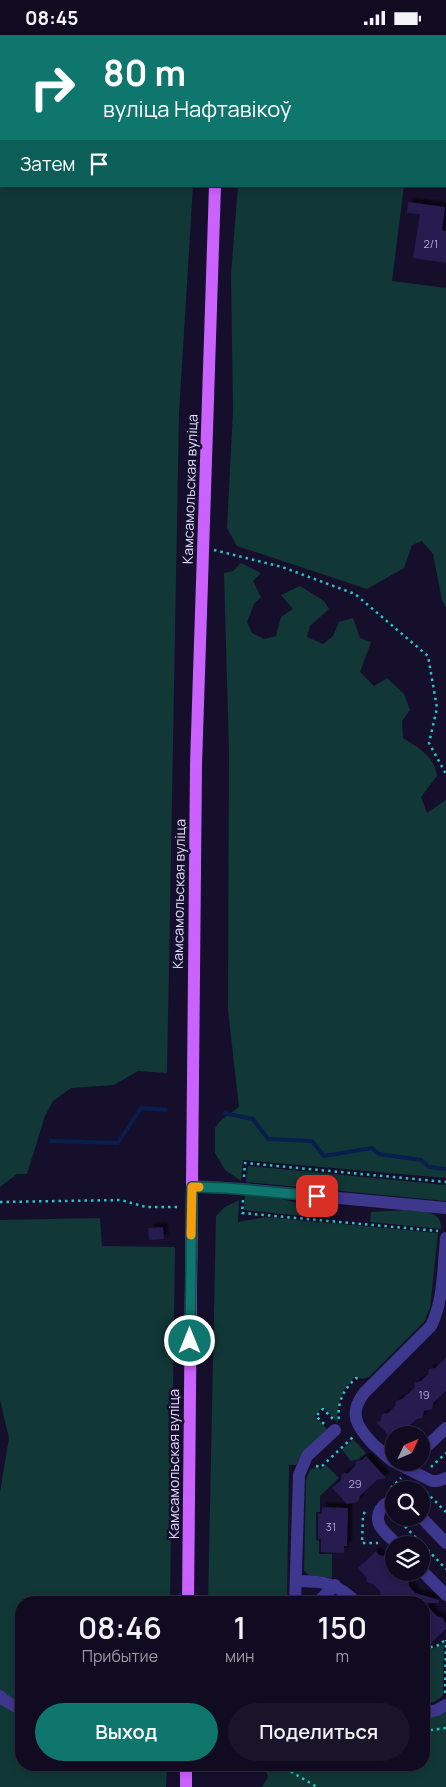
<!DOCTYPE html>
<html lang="ru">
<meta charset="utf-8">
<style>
body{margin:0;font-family:Manrope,sans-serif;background:#19142a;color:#f1f3f6;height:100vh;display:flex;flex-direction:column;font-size:19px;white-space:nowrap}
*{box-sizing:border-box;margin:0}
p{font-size:16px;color:#9c9ba5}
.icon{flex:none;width:28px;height:28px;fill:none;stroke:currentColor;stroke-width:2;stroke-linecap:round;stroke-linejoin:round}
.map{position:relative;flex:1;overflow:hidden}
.drawer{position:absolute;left:15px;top:1561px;width:415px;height:175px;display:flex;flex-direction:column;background:#100b21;border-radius:20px;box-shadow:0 2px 8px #0003,0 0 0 1px #302b3f}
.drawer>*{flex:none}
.banner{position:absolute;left:0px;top:0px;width:446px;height:152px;box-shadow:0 2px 8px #0003,0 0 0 1px #302b3f;background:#0f766e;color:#fff;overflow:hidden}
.needle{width:32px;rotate:46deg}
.fabs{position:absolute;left:385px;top:1391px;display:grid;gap:10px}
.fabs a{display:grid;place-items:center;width:45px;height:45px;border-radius:50%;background:#100b21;box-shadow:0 2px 8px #0003,0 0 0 1px #302b3f;font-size:25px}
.pin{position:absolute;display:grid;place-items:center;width:42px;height:42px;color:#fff;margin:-21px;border-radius:10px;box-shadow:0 2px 8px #0006}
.me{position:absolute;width:55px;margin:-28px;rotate:0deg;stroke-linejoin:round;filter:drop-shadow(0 0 4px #0008)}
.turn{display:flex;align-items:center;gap:18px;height:105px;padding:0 20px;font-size:22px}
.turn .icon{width:65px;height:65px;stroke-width:2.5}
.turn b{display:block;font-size:35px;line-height:42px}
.then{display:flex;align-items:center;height:48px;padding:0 20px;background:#0003;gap:10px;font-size:19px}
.eta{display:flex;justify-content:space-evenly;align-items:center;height:85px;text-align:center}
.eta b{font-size:30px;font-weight:600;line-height:35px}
.button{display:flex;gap:10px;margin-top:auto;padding:10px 20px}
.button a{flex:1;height:58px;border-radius:30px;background:#0f766e;color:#fff;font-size:20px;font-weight:600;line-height:58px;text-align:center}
.button a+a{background:#19142a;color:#f1f3f6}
.status{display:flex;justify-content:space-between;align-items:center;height:35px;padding:0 25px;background:#100b21;direction:ltr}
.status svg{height:14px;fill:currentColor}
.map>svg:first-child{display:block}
.green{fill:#123737}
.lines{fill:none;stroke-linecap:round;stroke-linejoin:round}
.stream{stroke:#071e4e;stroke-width:4}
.building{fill:#261a4f;filter:url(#shadow)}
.path{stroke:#28c6c2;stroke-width:2.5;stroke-dasharray:2.5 4;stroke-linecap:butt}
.minor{stroke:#3e378e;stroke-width:12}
.major{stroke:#c962ff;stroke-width:12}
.route-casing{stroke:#0a4d48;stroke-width:12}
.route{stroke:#0f766e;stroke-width:9}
.slow{stroke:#f59e0b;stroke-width:9}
.labels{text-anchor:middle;stroke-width:5;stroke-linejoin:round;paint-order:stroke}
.number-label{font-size:11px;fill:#b2abd3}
.street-label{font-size:14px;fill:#e0dbff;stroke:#150f2c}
</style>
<div class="status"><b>08:45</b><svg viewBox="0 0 49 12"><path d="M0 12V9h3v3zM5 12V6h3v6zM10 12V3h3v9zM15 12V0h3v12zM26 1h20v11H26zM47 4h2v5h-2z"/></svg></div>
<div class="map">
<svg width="446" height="1752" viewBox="0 0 446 1752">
<defs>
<filter id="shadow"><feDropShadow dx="4.5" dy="-4.5" stdDeviation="1" flood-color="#0009"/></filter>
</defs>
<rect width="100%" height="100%" fill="#150f2c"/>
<path class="green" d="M0,61L1,151H193L179,378L167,1038L138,1036L114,1050L71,1053L53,1066L45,1081L27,1139H17L0,1152Z
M238,151H404L392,246L446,253V573L442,565L433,519L422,506L412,510L404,533L367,554L237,511L227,493L233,376L231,239Z
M241,528L261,538L253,546L261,562L254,569L247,587L252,598L264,604L276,601L281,582L293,574L281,560L300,551L324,566L329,574L310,591L307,602L323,609L333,601L339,587L353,583L360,603L371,607L360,637L374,651L387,643L404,659L410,675L402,686L403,703C419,713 434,721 437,741L421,762L427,778L446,765V1143L243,1125L241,1146L225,1135L215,1118V1093L220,1086L239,1072L228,975L229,716L224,538L233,536Z
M248,1131L446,1150V1166L246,1147Z
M245,1160L278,1163L313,1172L312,1182L244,1175Z
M239,1165L238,1187L266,1182L438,1198L430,1273L424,1287L369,1342L362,1344L356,1341C342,1354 336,1368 338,1388L323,1372L315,1381L327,1394L300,1422L296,1430H289L287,1567L208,1568L216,1181L225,1172Z
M404,1175C419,1177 443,1174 441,1194L370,1187L371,1177Z
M100,1183L102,1211L175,1212L170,1567L21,1568V1730H167L166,1752H0V1457L9,1403L0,1365V1185Z
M353,1404L366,1418L360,1424L351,1426L342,1415Z
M326,1430L339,1443L320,1461V1477H316V1505L319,1506V1519H332V1543L309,1540L304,1536L306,1445L310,1435L316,1432L321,1434Z
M444,1608L443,1661L434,1667L424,1669V1615L432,1614Z
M446,1677V1752H262L268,1742L264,1730H424V1683Z"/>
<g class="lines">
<path class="stream" d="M224,1078L253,1084L268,1104L312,1106L324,1121L372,1113L379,1119L421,1125L429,1132L446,1134
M51,1106L118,1108L141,1073L166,1075"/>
</g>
<path class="building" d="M408,167L445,172L442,195L446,196V228L413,223L420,179L407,178Z
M163,1192L164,1204L149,1205L148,1193Z
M446,1322V1356L433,1368L432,1374L424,1376L422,1383L417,1384L400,1400H388L377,1388L381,1385L382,1379L388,1378L395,1371L396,1366L402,1364L414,1353L415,1348L421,1346L428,1339L429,1334L435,1333Z
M366,1421L386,1443L377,1445L360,1461L358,1467L347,1469L332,1453L341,1445L342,1439L348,1438L355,1431L356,1426L362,1425Z
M322,1472L348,1473L347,1511H344V1518L321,1517V1504H318V1479H322Z
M376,1516L379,1520L385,1521L386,1527L394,1535V1538H396L402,1544L408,1545L409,1551L415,1558L439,1565V1568H424L437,1581L443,1583L446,1590V1594L430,1609L424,1602V1568H391L386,1563L381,1561L380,1556L373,1549L367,1547L366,1542L358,1533Z"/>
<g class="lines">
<path class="path" d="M161,1L162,0
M214,515L282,532L355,559L428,621L437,673L429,708L446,739
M244,1142L245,1128L446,1147
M243,1165L242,1178L438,1196
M0,1167L121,1165L146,1172H180
M339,1384C337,1367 344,1354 356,1343L361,1345
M324,1389L316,1381L323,1374L333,1384
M316,1431L321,1432L353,1402
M431,1432L446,1418
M391,1453L401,1443
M426,1457L446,1477
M365,1477L363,1480L362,1508H378
M396,1482L446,1534
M424,1614L439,1610L445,1605
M445,1658L446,1605
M424,1696L446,1693
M246,1730L290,1736L317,1752"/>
<path class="minor" d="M195,1L196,0
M0,11L1,12
M0,40H1
M445,49L446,41
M445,121H446
M192,1151L243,1154L446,1173
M421,1417L446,1393
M394,1427C386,1422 380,1415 373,1409C357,1392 348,1379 364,1358L431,1291C444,1265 443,1232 446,1203
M396,1428L432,1446H438L446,1443
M394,1465C382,1468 374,1479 380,1491C384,1498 392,1504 398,1510
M421,1482L446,1508
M421,1535L446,1560
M296,1546C323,1546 336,1547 357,1568
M295,1568L299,1440L307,1421L335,1395
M317,1568L335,1550
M0,1661L3,1664L21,1675
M424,1678L437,1675L446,1670"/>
<path class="major" d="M240,1L241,0
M188,1568L196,730L215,151
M186,1752V1730"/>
</g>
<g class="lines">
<g class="route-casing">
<path id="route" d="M190,1306L192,1152L226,1153L317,1161"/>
</g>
<use href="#route" class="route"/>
<path class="slow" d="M191,1200L192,1152H199"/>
</g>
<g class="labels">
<g class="number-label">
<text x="431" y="213">2/1</text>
<text x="424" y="1364">19</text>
<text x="355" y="1453">29</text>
<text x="331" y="1496">31</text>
</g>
<g class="street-label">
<text transform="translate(190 454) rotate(-88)" y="5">Камсамольская вуліца</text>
<text transform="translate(179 859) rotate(-89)" y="5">Камсамольская вуліца</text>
<text transform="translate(174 1429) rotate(-90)" y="5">Камсамольская вуліца</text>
</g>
</g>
</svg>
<div class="fabs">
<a><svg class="needle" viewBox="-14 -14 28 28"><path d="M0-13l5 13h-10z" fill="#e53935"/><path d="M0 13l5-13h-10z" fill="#9c9ba5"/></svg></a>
<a><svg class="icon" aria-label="search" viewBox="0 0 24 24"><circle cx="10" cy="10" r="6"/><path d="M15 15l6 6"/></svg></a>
<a><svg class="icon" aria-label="layers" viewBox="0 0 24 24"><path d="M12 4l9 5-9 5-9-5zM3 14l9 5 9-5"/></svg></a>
</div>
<div class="pin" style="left:317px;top:1161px;background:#d93025"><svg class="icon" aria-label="arrive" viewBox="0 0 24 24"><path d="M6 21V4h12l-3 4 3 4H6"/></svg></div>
<svg class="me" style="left:190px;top:1306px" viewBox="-20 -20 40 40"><circle r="17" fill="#0f766e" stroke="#fff" stroke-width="3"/><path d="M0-11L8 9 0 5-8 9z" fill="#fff"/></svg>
<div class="banner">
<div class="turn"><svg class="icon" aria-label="right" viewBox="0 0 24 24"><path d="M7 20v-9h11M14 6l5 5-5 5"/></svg><div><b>80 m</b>вуліца Нафтавікоў</div></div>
<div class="then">Затем<svg class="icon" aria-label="arrive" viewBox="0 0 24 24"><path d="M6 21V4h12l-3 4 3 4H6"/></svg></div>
</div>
<section class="drawer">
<div class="eta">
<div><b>08:46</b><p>Прибытие</p></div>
<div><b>1</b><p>мин</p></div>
<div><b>150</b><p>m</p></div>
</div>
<div class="button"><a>Выход</a><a>Поделиться</a></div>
</section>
</div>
